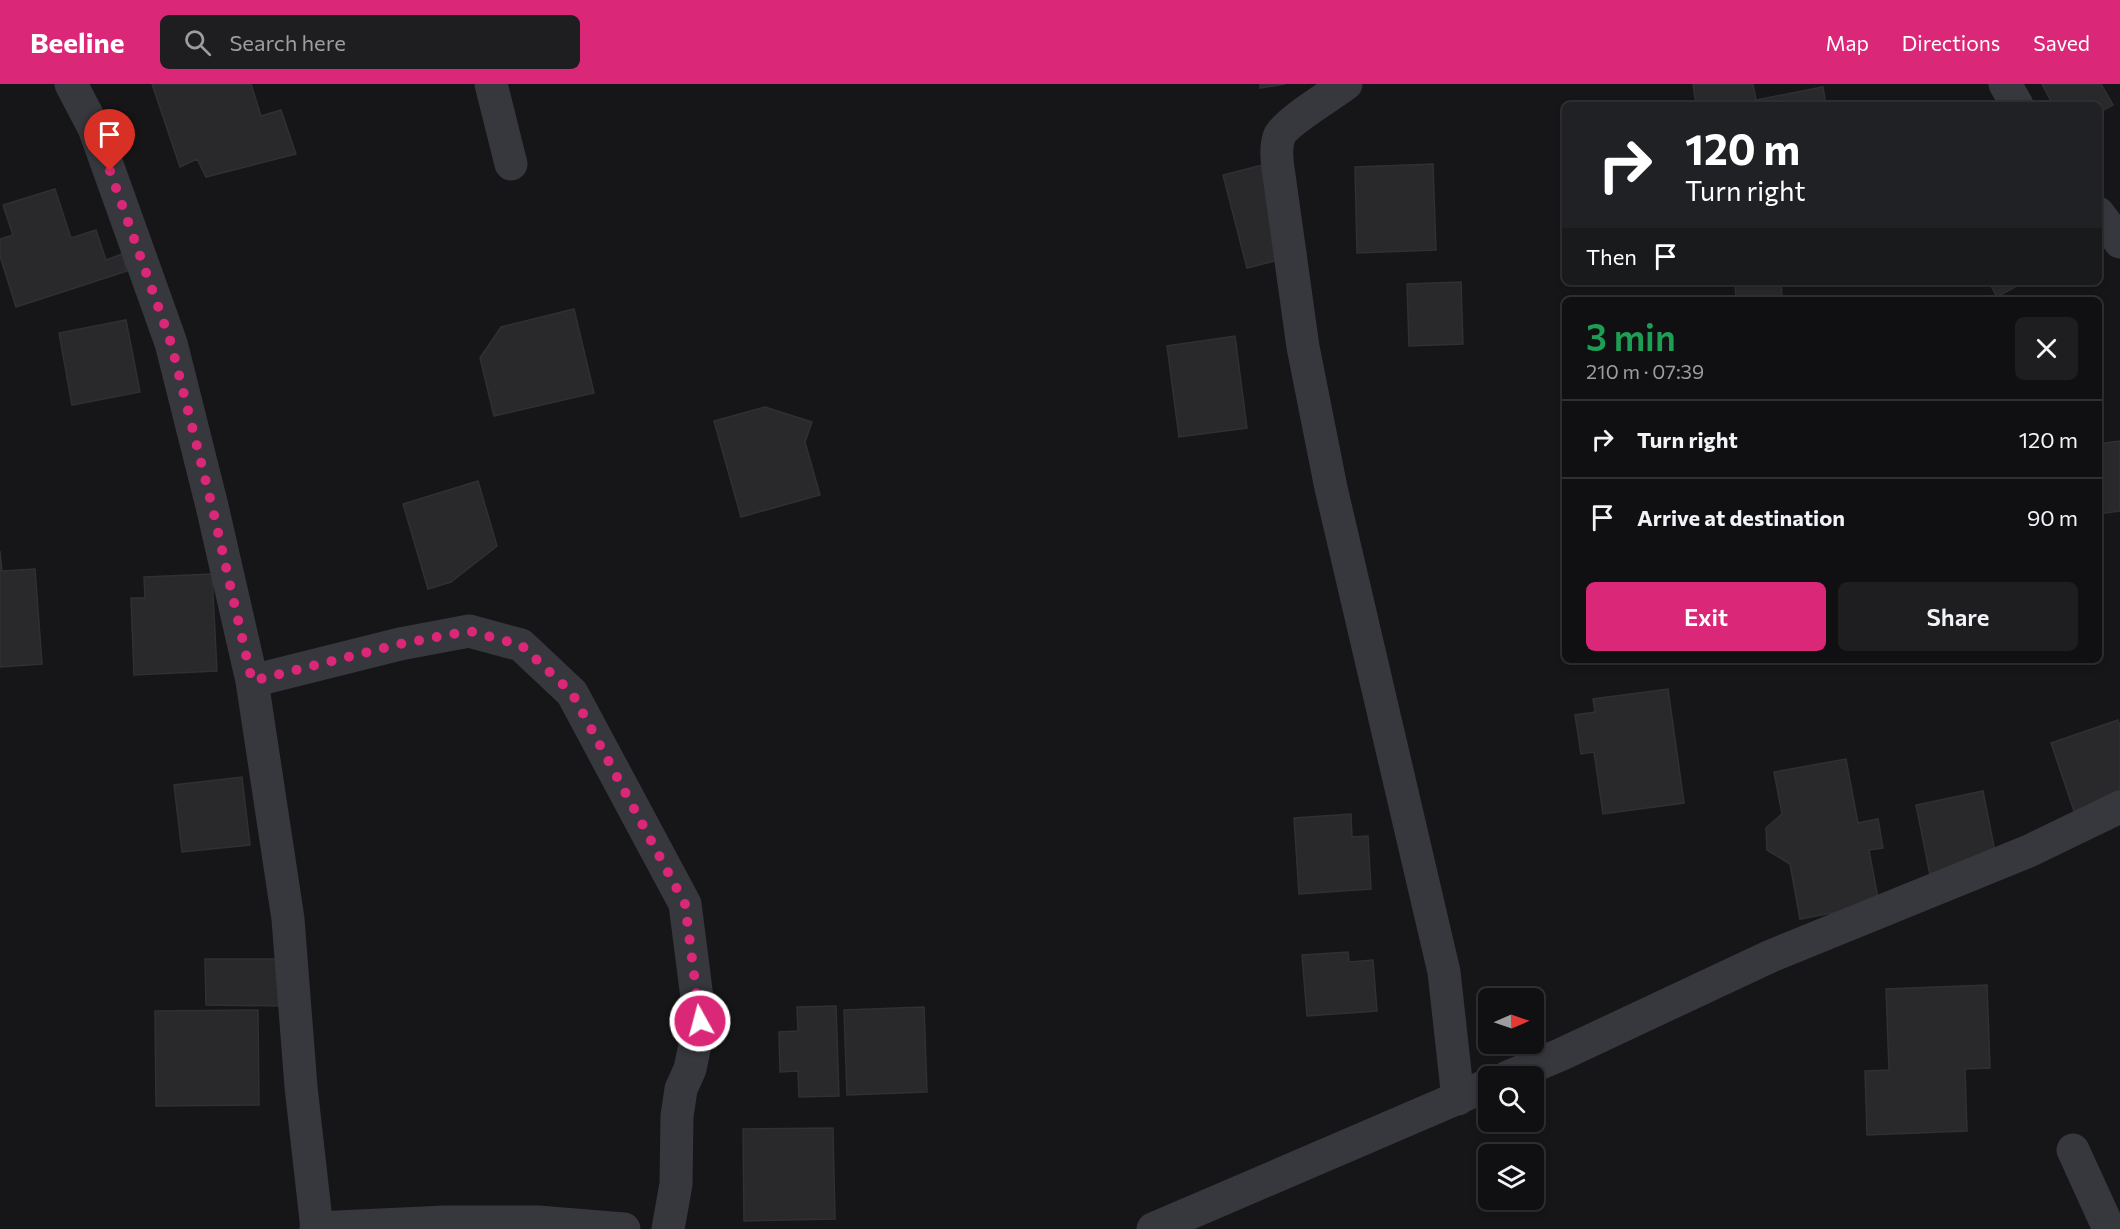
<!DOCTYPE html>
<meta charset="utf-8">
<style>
body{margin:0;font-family:Commissioner,sans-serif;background:#1e1e20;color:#f1f3f6;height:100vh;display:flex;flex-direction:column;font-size:22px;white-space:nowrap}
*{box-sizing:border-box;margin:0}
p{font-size:20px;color:#9c9d9f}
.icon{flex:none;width:33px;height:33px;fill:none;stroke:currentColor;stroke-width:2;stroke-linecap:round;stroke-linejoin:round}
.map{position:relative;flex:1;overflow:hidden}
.drawer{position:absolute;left:1562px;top:213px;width:540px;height:366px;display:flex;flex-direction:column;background:#101012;border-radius:9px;box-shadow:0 3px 9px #0003,0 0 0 2px #303032}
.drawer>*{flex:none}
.top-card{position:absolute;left:1562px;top:18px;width:540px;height:183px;border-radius:9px;box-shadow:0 3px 9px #0003,0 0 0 2px #303032;background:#202124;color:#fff;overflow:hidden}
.needle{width:39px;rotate:88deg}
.tools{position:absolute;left:1478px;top:904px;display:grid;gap:12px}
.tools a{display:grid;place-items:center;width:66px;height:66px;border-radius:9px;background:#101012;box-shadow:0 3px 9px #0003,0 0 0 2px #303032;font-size:30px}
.pin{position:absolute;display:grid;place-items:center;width:51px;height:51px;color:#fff;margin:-62px -26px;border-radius:50% 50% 50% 0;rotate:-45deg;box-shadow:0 0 6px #0007}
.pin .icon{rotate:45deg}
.me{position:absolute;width:66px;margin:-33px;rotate:353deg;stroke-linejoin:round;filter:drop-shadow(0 0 4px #0008)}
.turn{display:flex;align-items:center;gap:21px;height:126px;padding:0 24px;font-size:27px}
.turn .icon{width:78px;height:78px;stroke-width:2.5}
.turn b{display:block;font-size:42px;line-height:51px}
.then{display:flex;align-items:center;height:57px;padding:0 24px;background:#0003;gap:12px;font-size:22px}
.round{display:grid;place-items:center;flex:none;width:63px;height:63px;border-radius:9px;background:#1e1e20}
.summary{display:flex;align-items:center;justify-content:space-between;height:102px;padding:0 24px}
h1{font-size:36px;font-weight:600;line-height:45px;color:#1e9e55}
.cta{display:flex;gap:12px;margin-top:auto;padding:12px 24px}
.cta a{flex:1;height:69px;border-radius:9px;background:#db2777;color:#fff;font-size:24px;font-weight:600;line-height:69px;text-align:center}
.cta a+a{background:#1e1e20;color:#f1f3f6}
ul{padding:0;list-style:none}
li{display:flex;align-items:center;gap:18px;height:78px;padding:0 24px;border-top:2px solid #303032}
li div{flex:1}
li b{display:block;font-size:22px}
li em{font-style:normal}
header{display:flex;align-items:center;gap:36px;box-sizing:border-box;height:84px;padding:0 30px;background:#db2777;color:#fff}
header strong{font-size:28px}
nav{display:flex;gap:33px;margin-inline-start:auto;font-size:21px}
.search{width:420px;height:54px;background:#1e1e20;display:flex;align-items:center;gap:15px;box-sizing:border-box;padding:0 21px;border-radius:9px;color:#9c9d9f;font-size:22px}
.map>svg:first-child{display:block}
.building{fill:#29292c;stroke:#303034;stroke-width:1.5}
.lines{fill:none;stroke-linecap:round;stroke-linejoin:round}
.minor{stroke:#37383d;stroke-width:33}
.route{stroke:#db2777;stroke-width:10;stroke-dasharray:0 18}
</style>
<header>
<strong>Beeline</strong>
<div class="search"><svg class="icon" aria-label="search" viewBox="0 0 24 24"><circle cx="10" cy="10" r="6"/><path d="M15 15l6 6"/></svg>Search here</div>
<nav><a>Map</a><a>Directions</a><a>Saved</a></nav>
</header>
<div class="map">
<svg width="2120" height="1145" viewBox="0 0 2120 1145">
<rect width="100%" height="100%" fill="#161618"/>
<path class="building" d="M152,0H251L261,32L281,26L296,70L206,93L197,75L180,83Z
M1260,0H1285L1260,4Z
M1693,0H1753L1757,21H1696Z
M2042,0H2101L2113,21L2098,29V21H2053Z
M1823,3L1826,21H1757L1756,16Z
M1282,76L1306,169L1247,184L1223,91Z
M1433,80L1436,166L1357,169L1355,83Z
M55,105L71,154L96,146L106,176L122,170L127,187L16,223L0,172V155L13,151L3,121Z
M1461,198L1463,260L1409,262L1407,200Z
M1735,198H1781L1782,213L1736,216Z
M1989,198H2024L1997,213Z
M574,225L594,309L494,332L480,274L501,243Z
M126,236L140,308L72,321L59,249Z
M1235,252L1247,344L1179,353L1167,262Z
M765,323L812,338L805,358L820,411L741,433L714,337Z
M2120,357V427L2098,430V360Z
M478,397L497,462L451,498L428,505L403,420Z
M0,467L2,487L35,485L42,580L0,583Z
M212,490L217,587L134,591L131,514H145L144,493Z
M1668,605L1684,719L1603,730L1594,668L1581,670L1575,631L1595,628L1593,615Z
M2118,636L2120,642V715L2075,730L2051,659Z
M1846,675L1858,739L1878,735L1883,764L1869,766L1879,820L1800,835L1790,780L1767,766L1766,744L1782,730L1774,688Z
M242,693L250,761L182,768L174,701Z
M1983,707L1997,778L1930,791L1916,721Z
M1351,730L1352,753L1368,752L1371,805L1299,810L1294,734Z
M1348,868L1349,878L1373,876L1377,927L1307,932L1302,871Z
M205,875H283V922L206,921Z
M1987,901L1990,984L1965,985L1967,1047L1867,1051L1865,987L1889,986L1886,905Z
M836,922L839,1012L799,1013L798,987L780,988L779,948L798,947L797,923Z
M924,923L927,1008L847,1011L844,926Z
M258,926L259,1021L156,1022L155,927Z
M833,1044L835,1135L744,1137L743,1045Z"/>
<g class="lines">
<path class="minor" d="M71,0L94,44L171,259L212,422L252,597L288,835L301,1003L317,1145
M491,0L511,80
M1346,0C1333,10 1284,39 1279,53C1275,64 1277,79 1279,91L1303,263L1331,404L1444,888L1458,1015
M2005,0L2017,21
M2098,129L2120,158
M252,597L400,560L469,547L521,561L572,609L685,820L700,937L690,985L681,1005L677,1032L676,1100L668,1145
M1508,993L1562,970L1771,872L2029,767L2120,723
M2073,1066L2109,1145
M316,1144L445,1138H538L624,1145
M1153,1145L1488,1001"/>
</g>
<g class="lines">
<path class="route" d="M110,87L171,259L212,422L252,597L400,560L469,547L521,561L572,609L685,820L700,937"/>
</g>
</svg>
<div class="tools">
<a><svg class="needle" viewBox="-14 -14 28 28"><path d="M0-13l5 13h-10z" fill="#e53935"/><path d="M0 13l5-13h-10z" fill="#9c9d9f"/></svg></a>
<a><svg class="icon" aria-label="search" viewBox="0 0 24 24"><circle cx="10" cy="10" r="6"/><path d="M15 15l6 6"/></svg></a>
<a><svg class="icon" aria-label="layers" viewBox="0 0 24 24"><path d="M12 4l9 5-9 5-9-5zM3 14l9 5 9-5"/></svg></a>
</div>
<div class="pin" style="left:110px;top:87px;background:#d93025"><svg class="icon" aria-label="arrive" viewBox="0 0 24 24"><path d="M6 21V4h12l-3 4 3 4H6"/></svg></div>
<svg class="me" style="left:700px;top:937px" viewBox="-20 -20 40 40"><circle r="17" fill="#db2777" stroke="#fff" stroke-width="3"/><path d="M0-11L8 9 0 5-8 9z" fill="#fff"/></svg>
<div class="top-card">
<div class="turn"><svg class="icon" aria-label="right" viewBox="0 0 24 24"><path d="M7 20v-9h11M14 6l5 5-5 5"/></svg><div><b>120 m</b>Turn right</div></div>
<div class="then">Then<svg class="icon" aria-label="arrive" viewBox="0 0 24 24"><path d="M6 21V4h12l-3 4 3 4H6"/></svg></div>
</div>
<section class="drawer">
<div class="summary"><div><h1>3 min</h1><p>210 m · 07:39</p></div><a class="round"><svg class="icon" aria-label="close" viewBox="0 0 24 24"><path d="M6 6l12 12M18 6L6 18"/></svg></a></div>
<ul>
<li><svg class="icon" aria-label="right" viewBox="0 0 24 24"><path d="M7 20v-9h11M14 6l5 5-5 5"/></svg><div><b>Turn right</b></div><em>120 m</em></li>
<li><svg class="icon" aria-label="arrive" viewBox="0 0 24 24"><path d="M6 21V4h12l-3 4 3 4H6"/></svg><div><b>Arrive at destination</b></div><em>90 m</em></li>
</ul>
<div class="cta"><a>Exit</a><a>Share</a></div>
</section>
</div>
